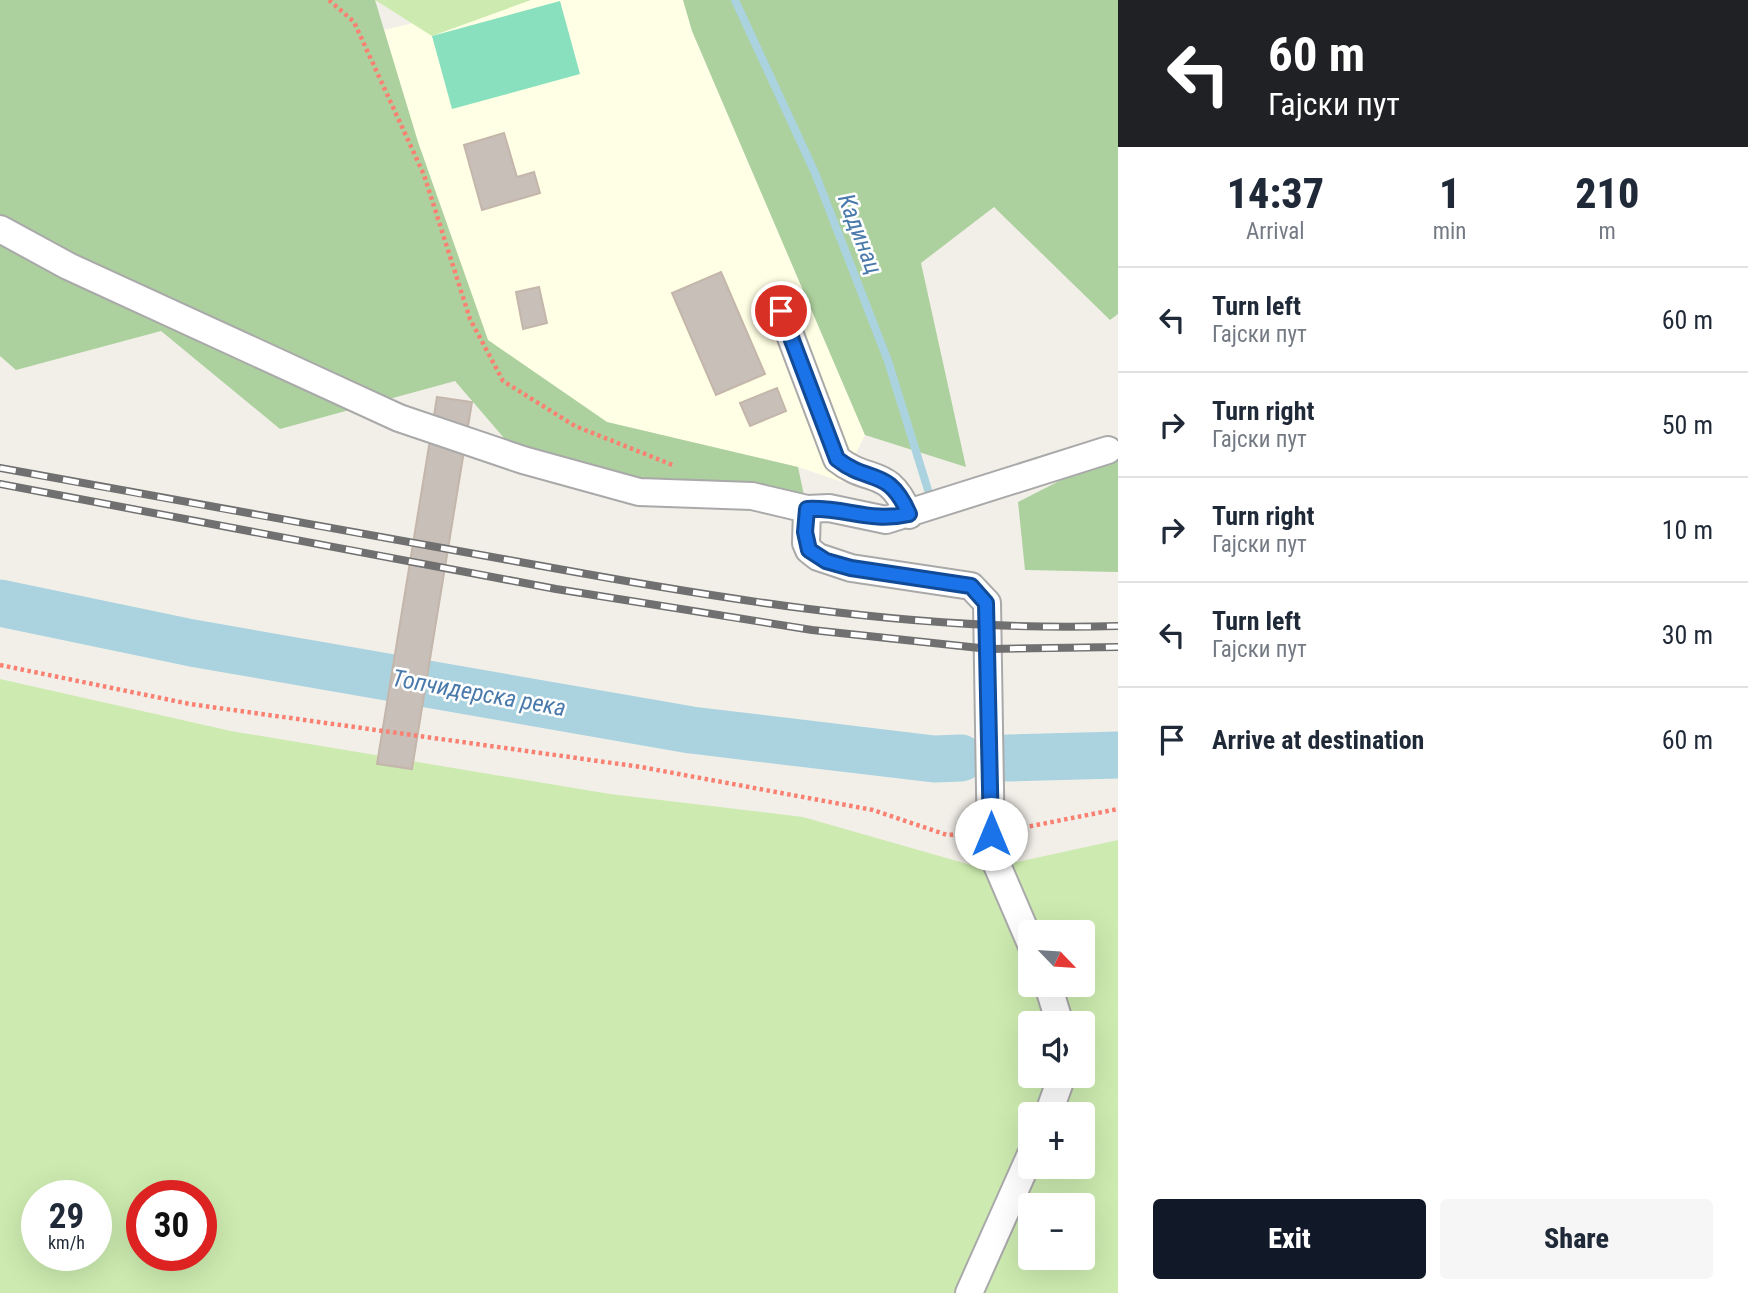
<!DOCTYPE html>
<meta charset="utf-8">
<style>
body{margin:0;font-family:"Roboto Condensed",sans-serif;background:#f6f6f7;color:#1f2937;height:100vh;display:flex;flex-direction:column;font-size:26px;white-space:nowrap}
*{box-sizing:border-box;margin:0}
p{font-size:23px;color:#747a83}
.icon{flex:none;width:38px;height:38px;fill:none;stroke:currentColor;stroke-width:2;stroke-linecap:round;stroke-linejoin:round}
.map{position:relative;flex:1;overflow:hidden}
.details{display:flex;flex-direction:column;background:#fff;width:630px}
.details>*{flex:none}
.guide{background:#202124;color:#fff;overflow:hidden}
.needle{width:46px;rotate:115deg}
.fabs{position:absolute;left:1018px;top:920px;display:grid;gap:14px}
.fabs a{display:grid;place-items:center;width:77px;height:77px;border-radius:7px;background:#fff;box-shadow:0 7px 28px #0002;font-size:35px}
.speed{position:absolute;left:21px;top:1180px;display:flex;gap:14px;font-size:35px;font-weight:700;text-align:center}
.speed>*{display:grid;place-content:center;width:91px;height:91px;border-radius:50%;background:#fff;box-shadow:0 7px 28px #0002;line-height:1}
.speed small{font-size:18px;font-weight:400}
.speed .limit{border:10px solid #d22;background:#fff;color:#111}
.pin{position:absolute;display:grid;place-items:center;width:60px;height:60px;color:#fff;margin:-30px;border:4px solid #fff;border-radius:50%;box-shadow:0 2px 7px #0007}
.me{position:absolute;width:77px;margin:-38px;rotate:0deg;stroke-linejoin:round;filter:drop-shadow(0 0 5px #0008)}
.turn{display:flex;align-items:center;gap:24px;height:147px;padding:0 35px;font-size:32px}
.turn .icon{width:91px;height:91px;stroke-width:2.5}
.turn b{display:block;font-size:49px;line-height:60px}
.eta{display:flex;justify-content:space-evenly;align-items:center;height:119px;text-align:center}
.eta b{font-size:42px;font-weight:800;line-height:49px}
.button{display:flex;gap:14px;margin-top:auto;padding:14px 35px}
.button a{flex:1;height:80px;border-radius:7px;background:#111827;color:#fff;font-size:28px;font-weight:800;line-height:80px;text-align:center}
.button a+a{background:#f6f6f7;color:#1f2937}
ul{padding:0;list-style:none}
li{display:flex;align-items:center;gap:21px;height:105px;padding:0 35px;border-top:2px solid #e0e1e3}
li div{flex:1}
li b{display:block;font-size:26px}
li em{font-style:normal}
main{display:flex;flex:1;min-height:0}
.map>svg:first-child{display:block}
.education{fill:#ffffe5}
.grass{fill:#cdebb0;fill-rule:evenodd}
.forest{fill:#add19e}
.pitch{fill:#88e0be}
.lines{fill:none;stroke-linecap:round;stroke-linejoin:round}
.stream{stroke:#aad3df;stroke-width:8}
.river{stroke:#aad3df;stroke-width:47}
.building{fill:#c7bfb8;stroke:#c4b6ab;stroke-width:2}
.minor-casing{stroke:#a9a9a9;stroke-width:30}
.path{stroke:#fa8072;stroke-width:4.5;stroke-dasharray:3.5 3.5;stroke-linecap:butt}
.minor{stroke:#fff;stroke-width:26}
.rail-casing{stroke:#707070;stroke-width:8}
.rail{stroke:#fff;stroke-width:5;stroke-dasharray:16;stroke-linecap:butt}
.route-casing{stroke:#114b97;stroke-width:18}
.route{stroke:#1a73e8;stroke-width:12}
.labels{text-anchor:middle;stroke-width:5;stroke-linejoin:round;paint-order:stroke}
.water-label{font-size:24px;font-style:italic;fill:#4a7aab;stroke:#fff}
</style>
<main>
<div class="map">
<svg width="1118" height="1293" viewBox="0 0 1118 1293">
<rect width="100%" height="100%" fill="#f2efe9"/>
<path class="education" d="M509,0H683L692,31L865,435L842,482L798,467L607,422L488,340L418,142L384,30Z"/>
<path class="grass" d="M375,0H531L432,36Z
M0,679L231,731L610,794L803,817L985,869L1118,840V1293H0ZM1031,933H1083V985H1031ZM1031,1024H1083V1076H1031ZM1031,1115H1083V1167H1031ZM37,1195H96V1255H37ZM142,1195H201V1255H142ZM1031,1206H1083V1258H1031Z"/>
<path class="forest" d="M0,0H375L418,142L488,340L607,422L798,467L807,509L523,460L455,381L280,429L161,331L16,370L0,356Z
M683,0H1118V314L1110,320L994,207L921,263L966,467L865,435L692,31Z
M1118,451V572L1025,570L1018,502Z"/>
<path class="pitch" d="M560,1L580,74L452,109L432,36Z"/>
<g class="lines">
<path class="stream" d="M735,0L815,173L888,361L928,490"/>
<path class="river" d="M0,603L192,643L691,730L934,759L961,758
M1008,758L1118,755"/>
</g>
<path class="building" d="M504,133L517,177L534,172L540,193L482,210L464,145Z
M721,272L765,374L716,395L672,293Z
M539,287L547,323L523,329L516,292Z
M777,388L786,411L750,426L740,403Z
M437,397L472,402L412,769L377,764Z"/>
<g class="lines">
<g class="minor-casing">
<path id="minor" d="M0,229L68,266L399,418L523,460L639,492L752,496L807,509
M781,311L837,459C870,485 888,465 909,515
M1031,944L991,851L987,603L971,586L851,568L818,557L809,550L806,543L807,509L829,508L886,520L1108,450
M1048,985L1060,1024
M1048,1115L1062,1076
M969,1293L1031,1154"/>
</g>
<path class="path" d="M329,0L354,22L424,175L470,319L503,381L575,426L675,466
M0,665L190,704L641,767L873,810L947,835L966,834
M1016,829L1118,809"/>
<use href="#minor" class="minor"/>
<g class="rail-casing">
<path id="rail" d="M0,468C168,499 336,529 503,559C706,596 911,633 1118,626
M0,484L556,589L812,630L989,649L1118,647"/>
</g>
<use href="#rail" class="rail"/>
</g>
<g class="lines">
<g class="route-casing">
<path id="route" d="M781,311L837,459C870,485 888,466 909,514C869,523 846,507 807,509L805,532L809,550L826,561L851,568L971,586L986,603L991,834"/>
</g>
<use href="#route" class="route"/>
</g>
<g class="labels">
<g class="water-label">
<text transform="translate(860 234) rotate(69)" y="8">Кадинац</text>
<text transform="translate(479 693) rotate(10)" y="8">Топчидерска река</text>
</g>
</g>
</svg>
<div class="fabs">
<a><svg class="needle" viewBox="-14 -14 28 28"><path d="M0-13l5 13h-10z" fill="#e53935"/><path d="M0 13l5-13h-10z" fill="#747a83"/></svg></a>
<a><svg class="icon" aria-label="sound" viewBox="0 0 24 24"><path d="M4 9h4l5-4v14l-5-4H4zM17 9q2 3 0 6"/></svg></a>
<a>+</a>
<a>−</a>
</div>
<div class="speed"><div>29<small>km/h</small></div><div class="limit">30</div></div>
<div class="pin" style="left:781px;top:311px;background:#d93025"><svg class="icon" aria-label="arrive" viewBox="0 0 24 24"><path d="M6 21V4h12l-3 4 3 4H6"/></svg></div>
<svg class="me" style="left:991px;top:834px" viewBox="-20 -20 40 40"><circle r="19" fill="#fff"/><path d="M0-13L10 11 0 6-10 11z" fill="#1a73e8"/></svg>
</div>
<section class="details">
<div class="guide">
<div class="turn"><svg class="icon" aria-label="left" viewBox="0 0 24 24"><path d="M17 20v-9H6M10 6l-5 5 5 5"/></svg><div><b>60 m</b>Гајски пут</div></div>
</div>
<div class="eta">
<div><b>14:37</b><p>Arrival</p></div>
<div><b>1</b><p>min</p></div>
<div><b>210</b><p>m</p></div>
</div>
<ul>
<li><svg class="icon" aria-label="left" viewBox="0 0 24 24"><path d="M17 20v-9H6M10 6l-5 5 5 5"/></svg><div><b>Turn left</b><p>Гајски пут</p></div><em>60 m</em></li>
<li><svg class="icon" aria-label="right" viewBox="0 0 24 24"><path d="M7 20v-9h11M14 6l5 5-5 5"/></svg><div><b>Turn right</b><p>Гајски пут</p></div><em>50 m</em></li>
<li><svg class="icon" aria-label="right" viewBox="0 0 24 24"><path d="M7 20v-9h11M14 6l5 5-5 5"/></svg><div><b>Turn right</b><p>Гајски пут</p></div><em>10 m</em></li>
<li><svg class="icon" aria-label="left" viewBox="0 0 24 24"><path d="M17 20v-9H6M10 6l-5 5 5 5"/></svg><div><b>Turn left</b><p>Гајски пут</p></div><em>30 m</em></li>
<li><svg class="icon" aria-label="arrive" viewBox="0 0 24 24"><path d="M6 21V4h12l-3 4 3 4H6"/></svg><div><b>Arrive at destination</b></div><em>60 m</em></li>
</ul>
<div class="button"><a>Exit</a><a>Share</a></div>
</section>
</main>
